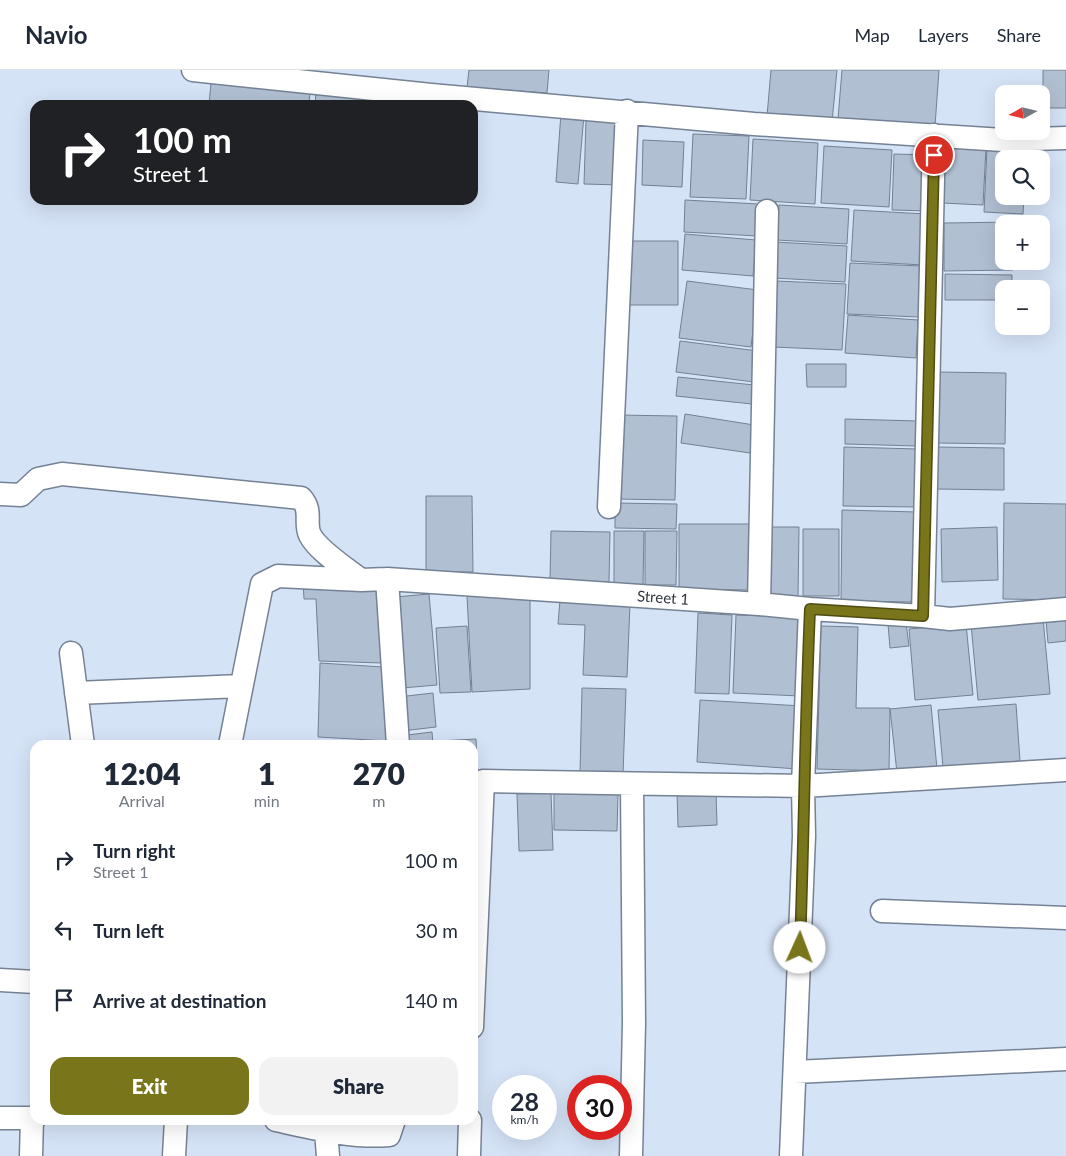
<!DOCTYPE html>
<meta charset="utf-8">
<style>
body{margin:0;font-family:Lato,sans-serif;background:#f2f2f3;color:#1f2937;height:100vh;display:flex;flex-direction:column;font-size:19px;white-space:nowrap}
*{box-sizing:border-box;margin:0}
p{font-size:16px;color:#747a83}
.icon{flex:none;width:28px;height:28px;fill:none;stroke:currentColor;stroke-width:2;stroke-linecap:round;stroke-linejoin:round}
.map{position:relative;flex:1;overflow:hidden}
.drawer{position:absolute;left:30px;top:670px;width:448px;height:385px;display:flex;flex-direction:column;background:#fff;border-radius:15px;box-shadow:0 5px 20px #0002}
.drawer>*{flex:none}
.hud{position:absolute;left:30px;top:30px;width:448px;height:105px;border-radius:15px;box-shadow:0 5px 20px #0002;background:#202124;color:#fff;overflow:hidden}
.needle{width:32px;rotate:262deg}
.buttons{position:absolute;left:995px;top:15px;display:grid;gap:10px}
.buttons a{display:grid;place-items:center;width:55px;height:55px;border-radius:10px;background:#fff;box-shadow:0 5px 20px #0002;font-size:25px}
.speed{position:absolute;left:492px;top:1005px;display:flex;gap:10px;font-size:25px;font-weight:700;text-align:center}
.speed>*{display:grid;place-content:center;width:65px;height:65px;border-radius:50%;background:#fff;box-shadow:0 5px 20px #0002;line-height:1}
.speed small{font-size:12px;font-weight:400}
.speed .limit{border:8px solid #d22;background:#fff;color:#111}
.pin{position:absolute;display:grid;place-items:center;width:42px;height:42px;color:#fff;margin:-21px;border:2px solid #fff;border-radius:50%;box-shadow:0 1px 5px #0007}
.me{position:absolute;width:55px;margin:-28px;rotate:2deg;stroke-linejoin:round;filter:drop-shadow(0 0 4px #0008)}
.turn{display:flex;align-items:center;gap:18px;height:105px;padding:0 20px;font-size:22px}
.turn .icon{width:65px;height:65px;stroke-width:2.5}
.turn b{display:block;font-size:35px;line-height:42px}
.eta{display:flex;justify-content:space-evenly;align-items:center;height:85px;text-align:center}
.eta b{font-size:30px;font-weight:800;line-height:35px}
.cta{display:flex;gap:10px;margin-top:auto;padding:10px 20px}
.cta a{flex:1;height:58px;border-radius:15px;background:#79751a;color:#fff;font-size:20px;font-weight:800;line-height:58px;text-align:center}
.cta a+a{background:#f2f2f3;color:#1f2937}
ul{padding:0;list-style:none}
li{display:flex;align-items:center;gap:15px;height:70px;padding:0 20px}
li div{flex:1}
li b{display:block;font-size:19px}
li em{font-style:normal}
header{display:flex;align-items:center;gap:30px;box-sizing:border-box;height:70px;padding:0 25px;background:#fff;border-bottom:1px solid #e0e1e3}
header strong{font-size:24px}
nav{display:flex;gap:28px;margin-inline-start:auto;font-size:18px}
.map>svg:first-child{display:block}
.building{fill:#b1bfd2;stroke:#748192}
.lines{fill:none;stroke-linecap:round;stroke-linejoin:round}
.minor-casing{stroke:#758294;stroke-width:25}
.minor{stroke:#fff;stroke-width:22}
.route-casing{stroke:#4f4c11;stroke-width:12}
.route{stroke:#79751a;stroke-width:9}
.labels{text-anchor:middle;stroke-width:4.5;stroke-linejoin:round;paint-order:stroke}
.street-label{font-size:15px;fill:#31363e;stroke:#fff}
</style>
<header>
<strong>Navio</strong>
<nav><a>Map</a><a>Layers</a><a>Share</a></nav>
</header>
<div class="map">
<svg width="1066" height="1086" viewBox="0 0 1066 1086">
<rect width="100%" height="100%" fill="#d5e3f7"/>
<path class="building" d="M469,0H549L547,23L467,17Z
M771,0H837L832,52L767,46Z
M842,0H939L935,56L838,49Z
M1043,0H1066V38H1043Z
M211,13L310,21L309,35H209Z
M316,21L370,25L369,35H315Z
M561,43L584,45L578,114L556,112Z
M586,50L623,51L621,115L584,114Z
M693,64L749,66L746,129L690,127Z
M753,69L818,73L815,134L750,130Z
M643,70L684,72L682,117L642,115Z
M824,76L892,80L889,137L821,133Z
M945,76L986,78L983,135L942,133Z
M987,78L1026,80V89H1004V126H1024L1023,144L984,142Z
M894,84L930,85L929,141L892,140Z
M685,130L758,134L757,166L684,162Z
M779,135L849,139L847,174L777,170Z
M854,140L926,144L923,195L851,191Z
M1013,152V154H1004V191H1013V200L944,201V153Z
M685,164L756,170L753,206L682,200Z
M626,171H678V235H626Z
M775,172L847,176L845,212L774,208Z
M850,193L921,196L919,247L847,244Z
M945,204L1012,205V219H1004V230H945Z
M687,211L758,220L751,277L679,268Z
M776,211L846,214L842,280L773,277Z
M848,245L918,250L916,288L845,283Z
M680,271L758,281L754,312L676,302Z
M806,294H846V317H807Z
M938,302L1006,303L1005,374L937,373Z
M678,307L754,315L752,334L676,326Z
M685,344L754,355L750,383L681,373Z
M617,345L677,346L675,430L616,429Z
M845,349L918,351L917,376L845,374Z
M844,377L918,379L917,437L843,436Z
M937,377L1004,378V420L937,419Z
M426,426H472L473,502H426Z
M615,433L677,434L676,459L615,458Z
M1004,433L1066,434V530L1003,529Z
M842,440L917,442L915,532L841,531Z
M679,454H751L750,520L679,519Z
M768,457H799L798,527L767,526Z
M997,457L998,510L942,512L941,459Z
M803,459H839V526H803Z
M551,461L610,462L609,512L550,510Z
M614,461H644L643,515H614Z
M645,461H677L676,515H645Z
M303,511L378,517L382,593L319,591L316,529H304Z
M429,524L437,615L402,618L395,527Z
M467,526L530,528V619L472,622Z
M560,530L630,534L627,607L583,605L585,555L558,554Z
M698,543L732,545L729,624L695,623Z
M736,545L803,547L800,626L733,623Z
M1066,547V571L1048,573L1046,550Z
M1043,548L1050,624L978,630L971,554Z
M906,553L909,576L890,578L888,554Z
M966,554L973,625L915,630L909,559Z
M467,556L471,622L440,623L436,558Z
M821,556L858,557L856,638H890L889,701L817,699Z
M320,593L383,597L388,671L318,667Z
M582,618L626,619L623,705L580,704Z
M433,623L436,657L402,661L398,627Z
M700,630L802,636L798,699L697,692Z
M1016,634L1020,691L943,697L938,640Z
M931,635L937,699L897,703L890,639Z
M432,662L433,675H400L399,666Z
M476,669L478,712L472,713V675H437V671Z
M320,671L388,674V675H320Z
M716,721L717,755L678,757L677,722Z
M551,723L553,780L519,781L517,724Z
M554,723L618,724L617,761L554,760Z"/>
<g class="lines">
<g class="minor-casing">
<path id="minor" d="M193,0L431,25L754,54L1003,70L1066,68
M0,424L21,425L38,409L62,404L301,428C313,441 304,453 310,465C318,481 347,499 361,510
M609,437L627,41
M387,509L398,675
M759,534L767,141
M923,546L934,65
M71,583L83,675
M76,623L241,616
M230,675L262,514L278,506L361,510L387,509L759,534L810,539L923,546L950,549L1066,539
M882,841L1066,848
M0,910L35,912
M472,957L483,711L803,716L1066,700
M795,1002L1066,989
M0,1048H35
M276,1050C313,1058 350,1068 389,1065L394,1050
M326,1061L328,1086
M31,1086L32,1048
M174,1086L176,1050
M469,1086L470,1050
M631,1086L634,953L632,714
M791,1086L804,766L803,716L810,539"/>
</g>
<use href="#minor" class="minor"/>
</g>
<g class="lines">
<g class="route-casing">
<path id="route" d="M800,878C804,765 805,652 810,539L923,546L934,85"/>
</g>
<use href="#route" class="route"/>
</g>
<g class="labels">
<g class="street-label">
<text transform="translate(663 528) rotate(4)" y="5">Street 1</text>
</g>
</g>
</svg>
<div class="buttons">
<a><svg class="needle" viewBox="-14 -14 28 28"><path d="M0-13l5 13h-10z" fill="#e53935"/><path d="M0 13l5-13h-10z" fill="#747a83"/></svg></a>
<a><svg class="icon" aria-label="search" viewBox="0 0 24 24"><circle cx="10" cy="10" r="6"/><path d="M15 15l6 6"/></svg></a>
<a>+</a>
<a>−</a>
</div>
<div class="speed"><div>28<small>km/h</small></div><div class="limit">30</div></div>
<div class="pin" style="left:934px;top:85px;background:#d93025"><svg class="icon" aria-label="arrive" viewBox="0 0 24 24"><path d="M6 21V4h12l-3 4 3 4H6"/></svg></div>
<svg class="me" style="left:800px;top:878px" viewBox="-20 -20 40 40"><circle r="19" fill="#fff"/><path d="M0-13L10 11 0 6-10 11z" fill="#79751a"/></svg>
<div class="hud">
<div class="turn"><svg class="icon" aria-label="right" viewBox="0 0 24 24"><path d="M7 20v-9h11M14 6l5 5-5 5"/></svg><div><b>100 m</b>Street 1</div></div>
</div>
<section class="drawer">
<div class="eta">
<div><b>12:04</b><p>Arrival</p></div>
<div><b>1</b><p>min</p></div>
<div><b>270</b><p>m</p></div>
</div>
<ul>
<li><svg class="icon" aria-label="right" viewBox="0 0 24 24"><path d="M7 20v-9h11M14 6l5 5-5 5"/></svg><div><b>Turn right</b><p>Street 1</p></div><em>100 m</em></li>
<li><svg class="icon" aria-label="left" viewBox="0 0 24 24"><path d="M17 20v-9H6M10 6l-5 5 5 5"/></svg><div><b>Turn left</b></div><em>30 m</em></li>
<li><svg class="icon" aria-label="arrive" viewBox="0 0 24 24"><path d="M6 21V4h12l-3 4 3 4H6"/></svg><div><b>Arrive at destination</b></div><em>140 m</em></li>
</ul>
<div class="cta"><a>Exit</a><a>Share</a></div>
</section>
</div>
